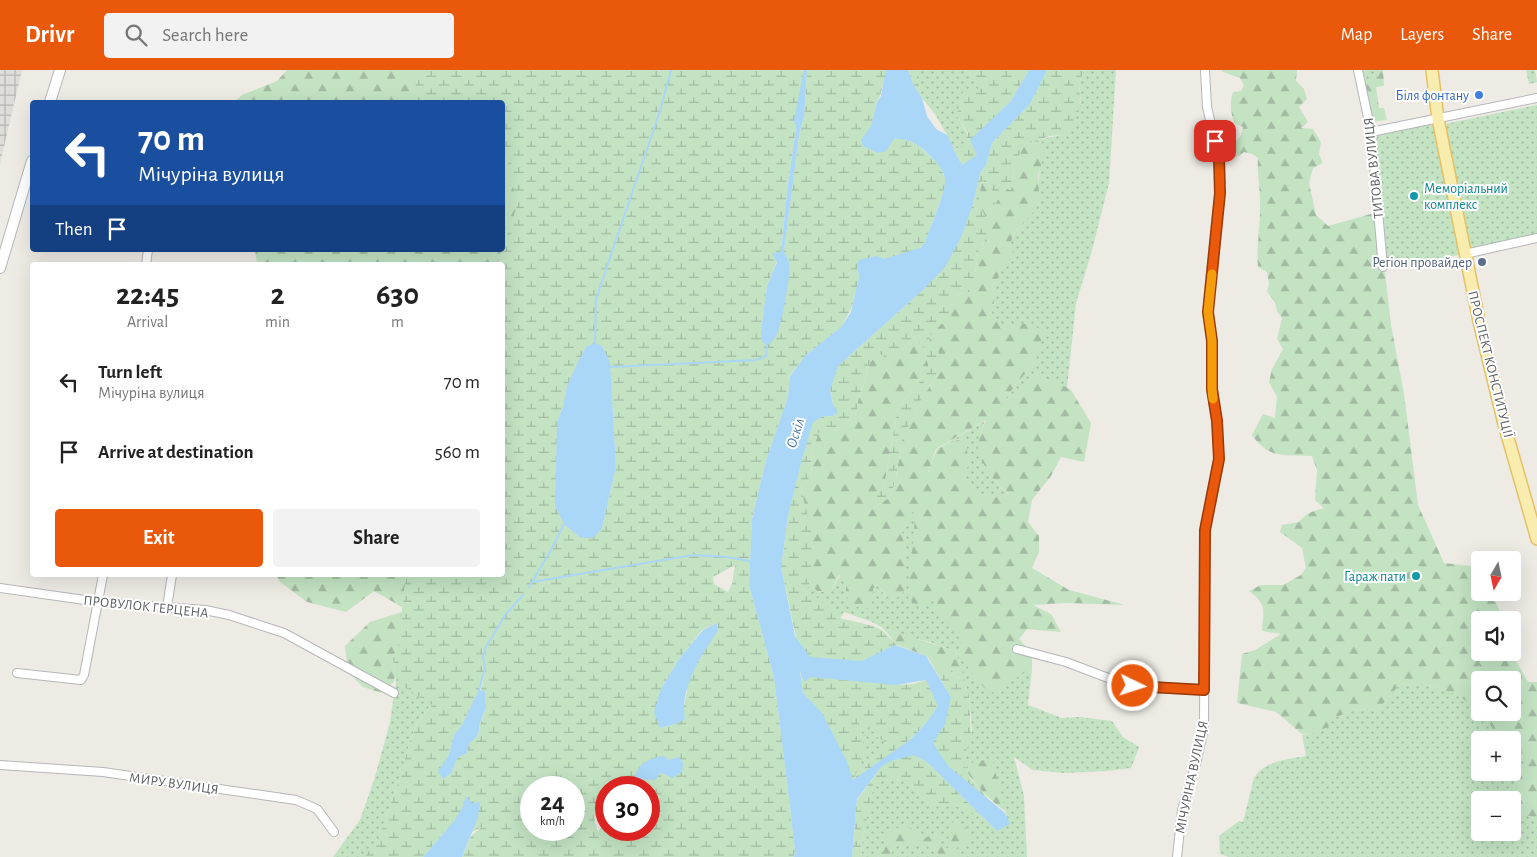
<!DOCTYPE html>
<meta charset="utf-8">
<style>
body{margin:0;font-family:"Alegreya Sans",sans-serif;background:#f2f2f2;color:#222;height:100vh;display:flex;flex-direction:column;font-size:19px;white-space:nowrap}
*{box-sizing:border-box;margin:0}
p{font-size:16px;color:#767676}
.icon{flex:none;width:28px;height:28px;fill:none;stroke:currentColor;stroke-width:2;stroke-linecap:round;stroke-linejoin:round}
.map{position:relative;flex:1;overflow:hidden}
.panel{position:absolute;left:30px;top:192px;width:475px;height:315px;display:flex;flex-direction:column;background:#fff;border-radius:5px;box-shadow:0 5px 20px #0002}
.panel>*{flex:none}
.hud{position:absolute;left:30px;top:30px;width:475px;height:152px;border-radius:5px;box-shadow:0 5px 20px #0002;background:#1a4fa0;color:#fff;overflow:hidden}
.needle{width:32px;rotate:189deg}
.fabs{position:absolute;left:1471px;top:481px;display:grid;gap:10px}
.fabs a{display:grid;place-items:center;width:50px;height:50px;border-radius:5px;background:#fff;box-shadow:0 5px 20px #0002;font-size:25px}
.speed{position:absolute;left:520px;top:706px;display:flex;gap:10px;font-size:25px;font-weight:700;text-align:center}
.speed>*{display:grid;place-content:center;width:65px;height:65px;border-radius:50%;background:#fff;box-shadow:0 5px 20px #0002;line-height:1}
.speed small{font-size:12px;font-weight:400}
.speed .limit{border:8px solid #d22;background:#fff;color:#111}
.pin{position:absolute;display:grid;place-items:center;width:42px;height:42px;color:#fff;margin:-21px;border-radius:10px;box-shadow:0 2px 8px #0006}
.me{position:absolute;width:55px;margin:-28px;rotate:94deg;stroke-linejoin:round;filter:drop-shadow(0 0 4px #0008)}
.turn{display:flex;align-items:center;gap:18px;height:105px;padding:0 25px;font-size:22px}
.turn .icon{width:65px;height:65px;stroke-width:2.5}
.turn b{display:block;font-size:35px;line-height:42px}
.then{display:flex;align-items:center;height:48px;padding:0 25px;background:#0003;gap:10px;font-size:19px}
.eta{display:flex;justify-content:space-evenly;align-items:center;height:85px;text-align:center}
.eta b{font-size:30px;font-weight:700;line-height:35px}
.button{display:flex;gap:10px;margin-top:auto;padding:10px 25px}
.button a{flex:1;height:58px;border-radius:5px;background:#ea580c;color:#fff;font-size:20px;font-weight:700;line-height:58px;text-align:center}
.button a+a{background:#f2f2f2;color:#222}
ul{padding:0;list-style:none}
li{display:flex;align-items:center;gap:15px;height:70px;padding:0 25px}
li div{flex:1}
li b{display:block;font-size:19px}
li em{font-style:normal}
header{display:flex;align-items:center;gap:30px;box-sizing:border-box;height:70px;padding:0 25px;background:#ea580c;color:#fff}
header strong{font-size:24px}
nav{display:flex;gap:28px;margin-inline-start:auto;font-size:18px}
.search{width:350px;height:45px;background:#f2f2f2;display:flex;align-items:center;gap:12px;box-sizing:border-box;padding:0 18px;border-radius:5px;color:#767676;font-size:19px}
.map>svg:first-child{display:block}
.industrial{fill:url(#industrial-grid)}
.grass{fill:url(#grass-dots);fill-rule:evenodd}
.forest{fill:url(#forest-firs);fill-rule:evenodd}
.wetland{fill:url(#wetland-marsh);fill-rule:evenodd}
.water{fill:#aad6f7;fill-rule:evenodd}
.lines{fill:none;stroke-linecap:round;stroke-linejoin:round}
.stream{stroke:#aad6f7;stroke-width:2}
.street-casing{stroke:#b5b6ba;stroke-width:10}
.secondary-casing{stroke:#b3b6ba;stroke-width:12}
.primary-casing{stroke:#e5c166;stroke-width:14}
.street{stroke:#fff;stroke-width:8}
.secondary{stroke:#fff;stroke-width:10}
.primary{stroke:#f8ecaf;stroke-width:11}
.route-casing{stroke:#983908;stroke-width:12}
.route{stroke:#ea580c;stroke-width:9}
.slow{stroke:#f59e0b;stroke-width:9}
.shop-dot{fill:#3f7fe0;stroke:#fff;stroke-width:2}
.culture-dot{fill:#0f9aa8;stroke:#fff;stroke-width:2}
.service-dot{fill:#5c6f8a;stroke:#fff;stroke-width:2}
.labels{text-anchor:middle;stroke-width:4;stroke-linejoin:round;paint-order:stroke}
.shop-label{font-size:14px;fill:#366cbe;stroke:#fff;text-anchor:end}
.street-label{font-size:14px;fill:#5c5f63;stroke:#fff}
.culture-label{font-size:14px;fill:#0d838f;stroke:#fff;text-anchor:start}
.service-label{font-size:14px;fill:#4e5e75;stroke:#fff;text-anchor:end}
.water-label{font-size:15px;font-style:italic;fill:#4977a8;stroke:#fff}
</style>
<header>
<strong>Drivr</strong>
<div class="search"><svg class="icon" aria-label="search" viewBox="0 0 24 24"><circle cx="10" cy="10" r="6"/><path d="M15 15l6 6"/></svg>Search here</div>
<nav><a>Map</a><a>Layers</a><a>Share</a></nav>
</header>
<div class="map">
<svg width="1537" height="787" viewBox="0 0 1537 787">
<defs>
<pattern id="industrial-grid" width="8" height="8" patternUnits="userSpaceOnUse" patternTransform="scale(1.25)"><rect width="8" height="8" fill="#dfddd9"/><path d="M0 4h8M4 0v8" fill="none" stroke="#b8b6b4"/></pattern>
<pattern id="grass-dots" width="8" height="8" patternUnits="userSpaceOnUse" patternTransform="scale(1.25)"><rect width="8" height="8" fill="#c3e3c3"/><path d="M2 2h.1M6 6h.1" fill="none" stroke="#a2bba2" stroke-width="1.8" stroke-linecap="round"/></pattern>
<pattern id="forest-firs" width="22" height="20" patternUnits="userSpaceOnUse" patternTransform="scale(1.25)"><rect width="22" height="20" fill="#c3e3c3"/><path d="M5 1l3.5 6h-7zM16 11l3.5 6h-7z" fill="#a2bba2"/></pattern>
<pattern id="wetland-marsh" width="20" height="14" patternUnits="userSpaceOnUse" patternTransform="scale(1.25)"><rect width="20" height="14" fill="#c3e3c3"/><path d="M1 5h8M5 5V1M11 12h8M15 12V8" fill="none" stroke="#a2bba2"/></pattern>
</defs>
<rect width="100%" height="100%" fill="#edebe4"/>
<path class="industrial" d="M0,0H22L0,94Z"/>
<path class="grass" d="M915,0H968L978,13V23L957,46L968,65L966,76L959,77L954,81L952,74L935,44L922,28Z
M1084,0H1116L1109,113L1091,184L1076,233L1067,318L1037,305L998,337L1036,290L1032,254H1000L991,244L999,199L1015,163L1039,134L1038,113L1043,74L1037,70L1061,65L1081,34L1079,13Z
M1358,0H1377L1379,9L1361,14Z
M1526,0H1535L1537,12L1529,14Z
M1537,35V168L1470,183L1445,54Z
M1431,54L1434,58L1459,185L1383,197L1372,72L1375,65L1422,55Z
M985,351L980,366L993,409L1009,425L997,427L973,424L963,411L969,392L965,367L937,379Z
M916,434L963,565L1032,598L1028,635L1062,648L1080,647L1112,651L1123,667L1139,677L1131,698L1107,701L1064,703L1033,700L1014,687L1024,726L1027,787H879L878,786L877,787H861C862,761 871,737 874,711C881,712 887,710 894,710C910,710 919,724 929,734L962,737L987,751L997,761L1009,754L1003,733L971,693L966,700L963,692L972,660L969,626L956,582L930,572L912,568L883,558L872,552L844,542L838,552L805,527L809,512L817,521L830,523L841,504L847,503L873,519L877,514L886,527L906,485L902,462Z
M396,612L432,634L418,652L411,668L403,698L381,761V771L366,787H333L360,750L375,707L390,652Z
M1400,614L1428,615L1456,624L1480,641V642L1486,645L1497,669L1499,670H1480V702H1512L1513,677L1521,682L1524,692L1517,719L1519,736L1537,733V787H1229L1220,784L1219,766L1239,751L1243,752L1254,708C1264,691 1288,689 1306,686L1302,665L1314,663L1334,648L1353,640L1379,639ZM1480,730H1512V762H1480Z
M856,647L871,662L887,674L853,711L864,684Z"/>
<path class="forest" d="M287,0H425L422,32H234L242,25L277,11Z
M1221,0H1297L1296,11L1304,19L1307,29L1299,37L1308,52L1301,58L1313,59L1321,72L1319,84L1323,93L1313,98L1309,113L1316,145L1328,156L1378,142L1391,255L1404,324L1418,435L1444,493L1470,496L1480,506V522L1491,523L1499,539L1501,550H1480V582L1512,583L1528,612H1537V748L1521,744L1517,719L1518,699L1524,692L1521,682L1513,677L1512,670L1497,669L1486,645L1483,643L1512,642V610H1480V641L1456,624L1428,615L1400,614L1379,639L1353,640L1334,648L1328,657L1314,663L1302,664L1276,642L1237,633L1242,584L1255,580L1281,564L1262,561C1263,540 1268,535 1249,521L1261,515H1283L1301,505L1306,498L1302,478L1280,462L1282,455L1299,452C1306,443 1313,441 1324,438L1315,430L1317,400L1312,386C1284,384 1270,390 1252,365L1263,344L1275,348L1277,327L1269,312L1272,299L1283,279L1277,269L1282,248L1277,241L1275,232L1267,222L1269,214L1267,202L1258,197C1256,175 1261,153 1260,131C1260,115 1257,103 1258,88L1252,84L1244,82L1239,86L1231,89L1232,76L1241,65L1243,57L1234,53C1231,42 1229,33 1233,22L1241,21L1244,16L1240,8L1223,2Z
M1377,0H1383L1384,16L1376,17L1379,38H1384L1387,50L1378,51L1368,50L1361,14L1378,9Z
M1037,70L1043,74C1046,92 1037,98 1038,112C1038,120 1042,127 1038,135C1032,148 1013,158 1011,173C1011,178 1014,184 1015,189C1012,189 1010,190 1007,191C995,198 997,230 991,244L1000,254H1032L1045,263L1036,290L1003,331L1037,305L1051,309L1071,320L1091,353L1084,392L1061,387L1051,406L1032,430L1028,452L1039,466V482L1032,498L1069,520L1125,535L1065,533L1033,535L1051,544L1061,562L1027,559L1019,569L1032,583V598L990,624C980,612 964,597 961,581C960,576 962,570 963,565L944,552L933,537L934,524L920,538L908,528L916,436L902,462L906,485L904,522L894,530L887,527L877,514L873,519L872,538H861L850,535L846,524V505H839L830,523L817,521L809,512L813,495L801,419L812,404L811,390L818,362L838,359L856,345L858,331L870,292L879,283L896,287L914,267L925,280L929,299L916,317L898,337L885,411L877,425L874,438L890,427L896,407L902,370L922,328L939,303V284L930,272V266L941,254L948,237L955,226L965,222L974,210L978,182L986,168L979,134L981,111L988,113L993,122L1004,118L1011,120L1014,96L1025,74ZM986,350L980,366L977,383L993,409L1009,424L997,427L975,423L963,411L969,392L965,367L937,379L926,407L936,379Z
M503,79L506,82L520,125L507,175L497,195H257L255,180H502Z
M276,505H408L406,508L402,537L374,521L346,542L307,532L280,512Z
M402,542L401,566L393,588L395,604L394,612L381,623L363,617L348,602L345,576L370,552Z
M883,558C907,567 931,572 956,582L964,607L955,608L950,594H940L926,586L897,575Z
M992,688L1005,741C990,730 975,716 966,700L971,693Z
M950,752L964,754L971,771L955,779L960,787H941C931,772 911,773 894,775L891,787H883C879,775 889,759 901,757C904,756 907,757 910,757L914,762L925,768L935,763L941,767L940,774L947,779L953,767Z"/>
<path class="wetland" d="M413,0H806L795,52L796,58L788,114L781,181L767,216L761,262L789,191L784,182L799,65L804,47L807,0H887L880,26L877,31L871,57L862,70L886,81L893,69L903,68L918,75L940,96L946,111L943,124L925,172L871,233L857,195L859,207L855,225L852,237L841,257L806,285L790,305L788,327L766,391L752,449L749,515L774,607L791,745L795,781L794,787H462L471,766L482,757L472,762L469,766L446,760L423,787H365L376,770L381,771V761L399,710L410,671L418,652L432,635L396,612L393,588L401,566L402,537L406,508L408,505H502V195H495L502,180L517,136L506,83L503,81L502,32H390L400,26L418,28ZM610,297L616,397L602,458L556,409L557,352L563,337L567,316ZM735,495L732,514L728,522L714,514L713,507ZM717,553L718,561L708,574L687,610V621L683,640L678,653L660,658L661,619L679,589L702,560ZM486,598L481,620L485,622L486,638L480,655L478,665L469,674L467,683L457,687L451,703L448,687L454,665L462,655L479,621ZM531,718H574V760H531ZM606,718H649V760H606V749L598,762L594,748L596,734L606,735Z
M908,0H915L922,28L913,14Z
M968,0H1029L1011,31L971,70L978,85L962,95L954,81L959,77L966,75L968,63L957,46L960,29L964,19L978,20V13Z
M1047,0H1084L1079,13L1081,36L1072,56L1061,65L1050,66L1025,74L1014,96L1011,120L1004,118L995,135L991,133L993,122L988,113L981,111L979,134L989,153L987,166L978,182L974,210L970,222C950,222 948,237 949,253L941,254L930,266V272L936,276L939,284V303L922,328L902,370L896,407L890,427L874,438L877,425L885,411L898,337L916,317L929,299L925,280L914,267L896,287L886,288L879,283L870,292L858,330L856,345L838,359L818,363L811,390L812,404L801,419C807,443 815,469 813,494C813,504 808,515 806,525L819,528L840,548L873,556L882,560L897,575L862,591L810,588L796,567L781,497L788,446L797,406L813,351L824,346H832L833,334L830,319L838,296L925,218L973,134L980,103L986,95L992,73L1030,34Z
M927,586L940,594H950L955,608L964,607L969,626L971,666L963,692L970,708L995,737L948,698L931,673L951,627Z
M800,598L811,604L883,610L896,615L913,614L926,610L940,633L926,653L911,669L853,711L803,623ZM857,648L871,662L887,674L854,709L864,684L862,661Z
M913,683L927,692L987,751L962,737L929,734C919,724 910,710 894,710C888,710 881,712 874,711C871,737 862,761 861,787H852L857,730L881,697L890,691Z"/>
<path class="water" d="M804,0H807L804,47L799,65L784,182C786,186 789,189 789,193C791,205 782,253 777,264C774,269 771,273 767,276L762,271L761,262L767,216L777,192L772,184L781,181L788,114L796,58L794,50Z
M886,0H908L913,14L922,28L927,46L936,59L947,65L952,74L954,81L962,95L977,85L970,70L1011,31L1029,0H1047L1030,34L992,73L986,95L980,103L973,134L962,165L945,197L925,218L838,296L830,320L833,335L838,342L832,346H824L813,352L801,393L788,446L781,497L795,566L810,587L862,591L895,575L926,586L951,627L945,654L933,673L948,696L1005,743L1010,754L997,761L927,692L914,685L891,691L881,697L857,729L852,787H794L795,781L791,745L774,607L749,515L752,449L766,391L788,327L790,306L806,285L841,257L851,242L859,207L857,195L859,190L876,186L884,189L920,178L925,172C929,160 947,120 945,109C943,97 933,89 925,81C916,73 906,68 894,69L886,81L878,83L863,76L861,70L871,56L877,32L881,26ZM800,601L804,612L811,607L896,615L926,610L938,636L926,653L911,669L853,710L846,690L822,643L803,623Z
M595,273L602,276L610,292L616,397L602,458L593,468H581L564,454L555,436L557,352L563,337L567,316L578,292L586,277Z
M717,553L718,561C701,584 679,620 685,649L678,653L660,658L654,642L661,619L679,589L703,560Z
M479,620L485,621L486,638L480,653L478,665L469,674L467,683L457,688L451,703L443,709L438,701L448,687L454,665L462,655Z
M664,686L668,690L679,687L683,693L682,702L672,708L662,703L659,704L656,710L634,709C638,693 649,688 664,686Z
M466,726L472,733L480,732L478,747L462,787H423L455,750L463,736Z"/>
<g class="lines">
<path class="stream" d="M595,273L596,229L660,41L671,0
M610,297L757,290L766,286L767,276
M532,512L693,485L727,487L750,491
M529,517L551,480L564,454
M479,620L485,598L483,587L486,577L506,544L523,525"/>
<g class="street-casing">
<path id="street" d="M1358,0L1371,62L1383,197
M1371,62L1537,28
M1465,184L1537,168
M146,195L148,180
M0,518L99,532L205,540L229,545L284,563L394,623
M167,537L172,505
M1017,579L1066,592L1116,611L1133,616L1205,619
M17,603L81,610L84,605L103,505
M0,695L103,702L296,730L317,739L334,762
M1177,787L1182,740L1197,690L1204,658L1205,460L1219,389L1217,351L1211,319L1212,271L1208,242L1220,123L1219,88L1207,37L1205,0"/>
</g>
<g class="secondary-casing">
<path id="secondary" d="M50,32L60,0
M0,198L32,91"/>
</g>
<g class="primary-casing">
<path id="primary" d="M1432,0L1438,49L1479,251L1504,354L1537,469"/>
</g>
<use href="#street" class="street"/>
<use href="#secondary" class="secondary"/>
<use href="#primary" class="primary"/>
</g>
<g class="lines">
<g class="route-casing">
<path id="route" d="M1133,616L1204,620L1205,460L1219,389L1217,351L1212,319V271L1208,242L1220,123L1219,88L1215,71"/>
</g>
<use href="#route" class="route"/>
<path class="slow" d="M1212,204L1208,242L1212,271V319L1213,329"/>
</g>
<circle class="shop-dot" cx="1479" cy="25" r="5"/>
<g class="culture-dot">
<circle cx="1414" cy="126" r="5"/>
<circle cx="1416" cy="506" r="5"/>
</g>
<circle class="service-dot" cx="1482" cy="192" r="5"/>
<g class="labels">
<g class="shop-label">
<text x="1469" y="30">Біля фонтану</text>
</g>
<g class="street-label">
<text transform="translate(1373 98) rotate(-96)" y="5">ТИТОВА ВУЛИЦЯ</text>
<text transform="translate(1491 294) rotate(76)" y="5">ПРОСПЕКТ КОНСТИТУЦІЇ</text>
<text transform="translate(146 536) rotate(6)" y="5">ПРОВУЛОК ГЕРЦЕНА</text>
<text transform="translate(1191 707) rotate(-78)" y="5">МІЧУРІНА ВУЛИЦЯ</text>
<text transform="translate(174 713) rotate(8)" y="5">МИРУ ВУЛИЦЯ</text>
</g>
<g class="culture-label">
<text x="1424" y="123">Меморіальний<tspan x="1424" dy="16">комплекс</tspan></text>
<text x="1406" y="511" text-anchor="end">Гараж пати</text>
</g>
<g class="service-label">
<text x="1472" y="197">Регіон провайдер</text>
</g>
<g class="water-label">
<text transform="translate(795 363) rotate(-73)" y="5">Оскіл</text>
</g>
</g>
</svg>
<div class="fabs">
<a><svg class="needle" viewBox="-14 -14 28 28"><path d="M0-13l5 13h-10z" fill="#e53935"/><path d="M0 13l5-13h-10z" fill="#767676"/></svg></a>
<a><svg class="icon" aria-label="sound" viewBox="0 0 24 24"><path d="M4 9h4l5-4v14l-5-4H4zM17 9q2 3 0 6"/></svg></a>
<a><svg class="icon" aria-label="search" viewBox="0 0 24 24"><circle cx="10" cy="10" r="6"/><path d="M15 15l6 6"/></svg></a>
<a>+</a>
<a>−</a>
</div>
<div class="speed"><div>24<small>km/h</small></div><div class="limit">30</div></div>
<div class="pin" style="left:1215px;top:71px;background:#d93025"><svg class="icon" aria-label="arrive" viewBox="0 0 24 24"><path d="M6 21V4h12l-3 4 3 4H6"/></svg></div>
<svg class="me" style="left:1133px;top:616px" viewBox="-20 -20 40 40"><circle r="17" fill="#ea580c" stroke="#fff" stroke-width="3"/><path d="M0-11L8 9 0 5-8 9z" fill="#fff"/></svg>
<div class="hud">
<div class="turn"><svg class="icon" aria-label="left" viewBox="0 0 24 24"><path d="M17 20v-9H6M10 6l-5 5 5 5"/></svg><div><b>70 m</b>Мічуріна вулиця</div></div>
<div class="then">Then<svg class="icon" aria-label="arrive" viewBox="0 0 24 24"><path d="M6 21V4h12l-3 4 3 4H6"/></svg></div>
</div>
<section class="panel">
<div class="eta">
<div><b>22:45</b><p>Arrival</p></div>
<div><b>2</b><p>min</p></div>
<div><b>630</b><p>m</p></div>
</div>
<ul>
<li><svg class="icon" aria-label="left" viewBox="0 0 24 24"><path d="M17 20v-9H6M10 6l-5 5 5 5"/></svg><div><b>Turn left</b><p>Мічуріна вулиця</p></div><em>70 m</em></li>
<li><svg class="icon" aria-label="arrive" viewBox="0 0 24 24"><path d="M6 21V4h12l-3 4 3 4H6"/></svg><div><b>Arrive at destination</b></div><em>560 m</em></li>
</ul>
<div class="button"><a>Exit</a><a>Share</a></div>
</section>
</div>
